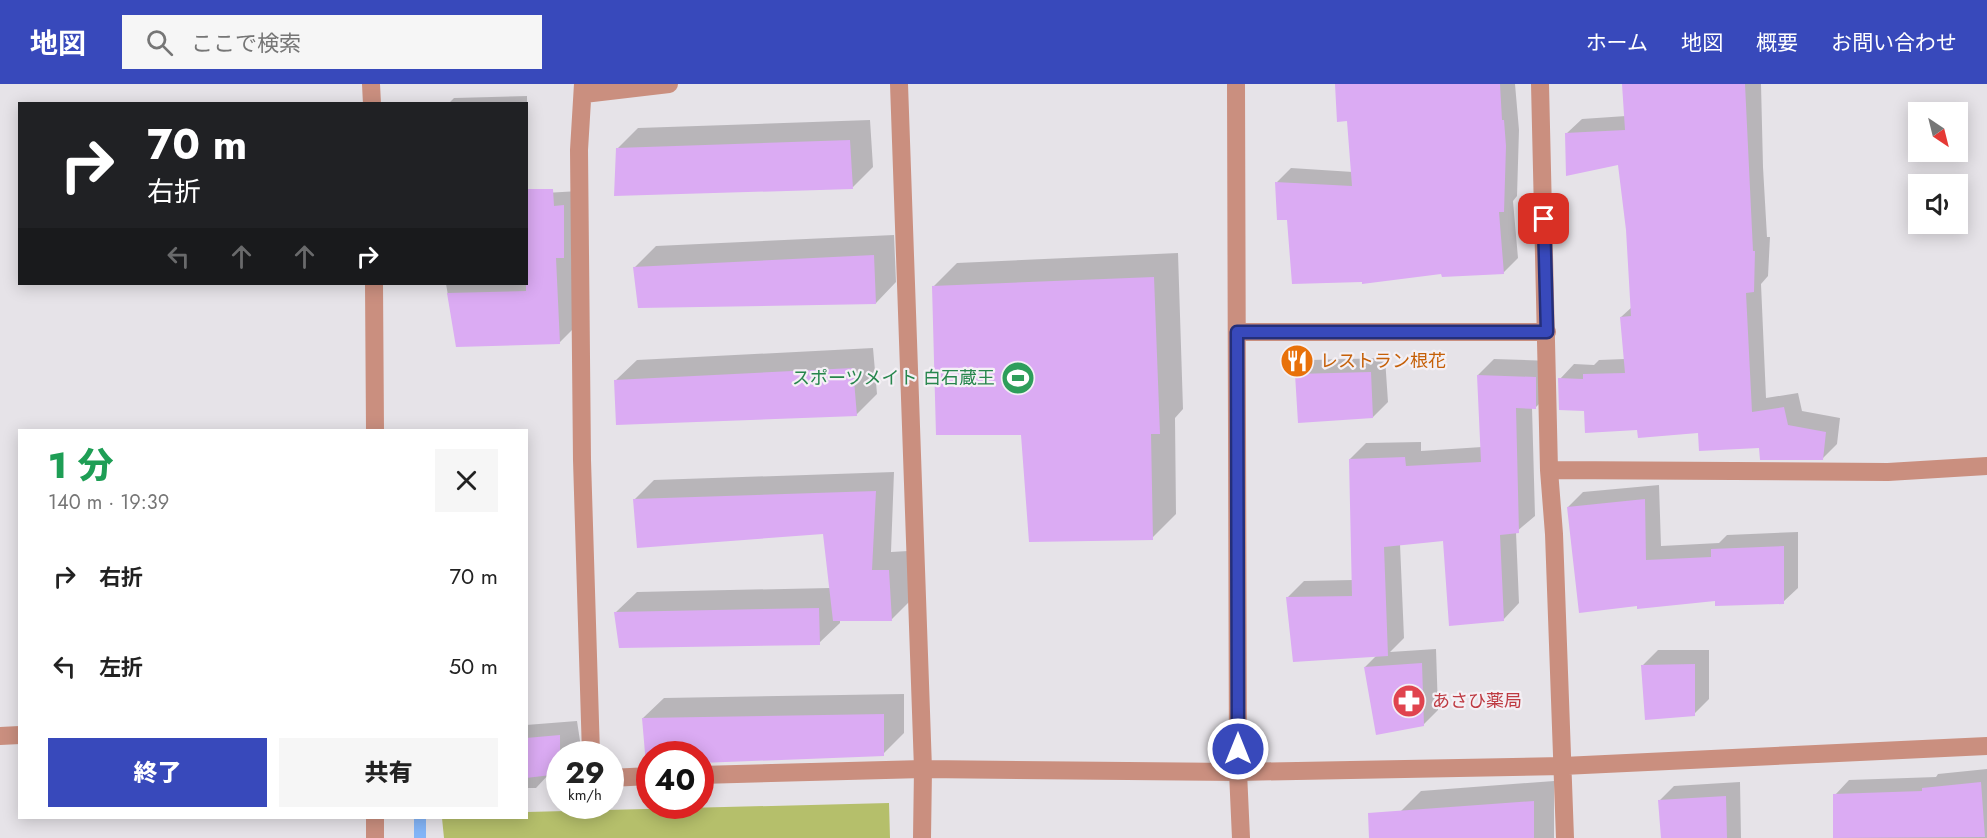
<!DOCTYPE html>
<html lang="ja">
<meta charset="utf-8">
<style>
body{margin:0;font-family:Jost,"Noto Sans JP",sans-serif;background:#f6f6f6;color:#222;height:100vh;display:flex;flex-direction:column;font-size:22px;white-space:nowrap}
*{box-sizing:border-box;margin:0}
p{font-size:20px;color:#767676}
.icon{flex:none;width:33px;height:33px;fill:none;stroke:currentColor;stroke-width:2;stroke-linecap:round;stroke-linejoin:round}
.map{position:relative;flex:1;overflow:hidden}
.details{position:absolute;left:18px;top:345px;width:510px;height:390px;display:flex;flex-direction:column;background:#fff;border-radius:0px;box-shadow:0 3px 15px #0003}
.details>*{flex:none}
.hud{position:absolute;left:18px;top:18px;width:510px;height:183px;border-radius:0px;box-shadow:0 3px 15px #0003;background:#202124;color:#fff;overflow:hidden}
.needle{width:39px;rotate:145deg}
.buttons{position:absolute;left:1908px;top:18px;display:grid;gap:12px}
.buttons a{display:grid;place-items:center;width:60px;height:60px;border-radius:0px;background:#fff;box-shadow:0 3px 15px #0003;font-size:30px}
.speed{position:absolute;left:546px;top:657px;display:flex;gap:12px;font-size:30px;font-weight:700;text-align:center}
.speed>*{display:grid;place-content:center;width:78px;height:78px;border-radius:50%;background:#fff;box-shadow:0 3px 15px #0003;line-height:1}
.speed small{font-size:15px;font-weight:400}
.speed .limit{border:9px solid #d22;background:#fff;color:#111}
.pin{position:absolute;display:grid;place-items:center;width:51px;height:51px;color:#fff;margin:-26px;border-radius:12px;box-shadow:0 3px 9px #0006}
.me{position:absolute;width:66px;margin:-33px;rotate:0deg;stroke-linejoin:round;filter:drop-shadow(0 0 4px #0008)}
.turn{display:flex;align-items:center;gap:21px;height:126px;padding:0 30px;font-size:27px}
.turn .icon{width:78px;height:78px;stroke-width:2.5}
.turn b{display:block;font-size:42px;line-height:51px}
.lanes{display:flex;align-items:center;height:57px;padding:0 30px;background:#0003;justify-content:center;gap:30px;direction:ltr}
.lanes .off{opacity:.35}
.round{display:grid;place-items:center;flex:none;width:63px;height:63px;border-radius:0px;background:#f6f6f6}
.overview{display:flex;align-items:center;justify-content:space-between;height:102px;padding:0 30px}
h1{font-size:36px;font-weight:800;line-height:45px;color:#1e9e55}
.cta{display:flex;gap:12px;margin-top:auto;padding:12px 30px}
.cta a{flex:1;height:69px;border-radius:0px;background:#3849bb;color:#fff;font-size:24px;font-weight:800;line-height:69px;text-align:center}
.cta a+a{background:#f6f6f6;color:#222}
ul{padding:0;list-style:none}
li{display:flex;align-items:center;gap:18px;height:90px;padding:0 30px}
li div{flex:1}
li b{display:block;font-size:22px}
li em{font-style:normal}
header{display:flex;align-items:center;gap:36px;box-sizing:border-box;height:84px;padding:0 30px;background:#3849bb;color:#fff}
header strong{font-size:28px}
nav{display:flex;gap:33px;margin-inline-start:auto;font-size:21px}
.search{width:420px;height:54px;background:#f6f6f6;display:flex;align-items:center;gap:15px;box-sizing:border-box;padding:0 21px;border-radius:0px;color:#767676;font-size:22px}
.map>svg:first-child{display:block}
.green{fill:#b5bf6b}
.shadow{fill:#0003}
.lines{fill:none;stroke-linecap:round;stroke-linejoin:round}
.stream{stroke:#84b6f9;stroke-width:12}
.building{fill:#dbabf3}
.service{stroke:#ca8f7f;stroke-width:18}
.minor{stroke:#ca8f7f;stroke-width:18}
.tertiary{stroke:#ca8f7f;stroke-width:18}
.route-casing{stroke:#242f7a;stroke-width:15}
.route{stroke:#3849bb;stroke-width:10}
.labels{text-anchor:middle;stroke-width:4.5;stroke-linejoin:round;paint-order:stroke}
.food-label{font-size:18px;fill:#c56008;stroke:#f4f0f5;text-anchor:start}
.leisure-label{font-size:18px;fill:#27864d;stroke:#f4f0f5;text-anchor:end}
.health-label{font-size:18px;fill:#be3a42;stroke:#f4f0f5;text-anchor:start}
</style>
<header>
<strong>地図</strong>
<div class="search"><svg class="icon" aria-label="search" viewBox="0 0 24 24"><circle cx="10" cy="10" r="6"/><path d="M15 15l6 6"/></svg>ここで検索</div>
<nav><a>ホーム</a><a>地図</a><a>概要</a><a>お問い合わせ</a></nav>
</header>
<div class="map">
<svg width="1987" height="754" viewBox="0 0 1987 754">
<rect width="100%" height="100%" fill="#e6e3e8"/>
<path class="green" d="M889,719L890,754H444L442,734H526L527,728Z"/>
<path class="shadow" d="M1337,0H1515L1519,46L1517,112L1513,117L1518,174L1503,189L1443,188L1364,197L1289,134L1277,98L1291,84L1353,88L1348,35Z
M1624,0H1761L1763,83L1767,153H1770L1768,192L1761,200L1766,314L1798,309L1802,327L1840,334L1837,360L1822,375L1761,363L1700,347L1639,345L1586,325L1560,295L1574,280L1594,281L1599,276L1625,275L1621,233L1632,223L1627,146L1619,79L1567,49L1582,35L1626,32Z
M527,12L528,110L579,107L578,157L571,165L575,243L560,258L457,262L446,200H526V20H448L454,14Z
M870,36L873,83L853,103L617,65L638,44Z
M894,151L896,198L876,219L635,183L656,162Z
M1178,169L1183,325L1175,334L1176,430L1152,454L933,203L957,179Z
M873,264L877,310L856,331L616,296L637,276Z
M1385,274L1388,318L1373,333L1296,291L1311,276Z
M1494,275L1551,277L1552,307L1536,323H1532L1535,432L1516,448L1519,519L1503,536L1444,455L1400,460L1404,554L1390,568L1436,565L1438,626L1423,641L1365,583L1377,571L1288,513L1304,497L1353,496L1350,375L1366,359L1421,358V367L1482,363L1478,291Z
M894,388L891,468L908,467L910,517L891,536L840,535V539L819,559L616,528L637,508L830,504L824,449L634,416L654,396Z
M1659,401L1661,462L1719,459L1727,451L1798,448V504L1783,518L1716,516L1638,523L1568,423L1583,408Z
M1658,566H1709V615L1694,630L1643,581Z
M904,610V649L883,670H650L643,634L664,614Z
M577,637L582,670H560L550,689L536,704H526V641Z
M1987,685V754H1834L1835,711L1849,696L1936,693L1938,690Z
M1554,697V754H1401L1400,728L1421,707Z
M1740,698L1741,754H1663L1659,717L1674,702Z"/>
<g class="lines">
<path class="stream" d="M420,734V754"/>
</g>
<path class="building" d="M1335,0H1500L1502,36H1504L1506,62L1504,128H1499L1504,190L1442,193L1441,190L1362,200V198L1292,200L1287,136H1277L1275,98L1352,102L1347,37L1337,38Z
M1622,0H1745L1753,167H1755L1754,208L1746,209L1752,328L1784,323L1788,341L1826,348L1823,376H1760L1759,364L1699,367L1698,349L1638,354L1637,346L1585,349L1584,327L1559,326L1558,294L1583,295V290L1625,289L1620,233L1631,232L1626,146L1618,81L1566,92L1565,49L1625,46Z
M850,56L853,105L614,112L616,64Z
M526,105H553L554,122L564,121V174H556L560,260L456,263L447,209L526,207Z
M874,171L876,220L638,224L633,183Z
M1154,193L1160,350H1151L1153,456L1029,458L1021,351H936L932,202Z
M853,284L857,332L616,341L614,296Z
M1371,288L1373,334L1298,339L1295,290Z
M1477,291L1536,293V325L1516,324L1519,449L1500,451L1504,537L1449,542L1443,457L1384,463L1388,572L1293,578L1286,513L1352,512L1349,375L1405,373L1406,382L1481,378Z
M876,407L872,486H889L892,537H833L823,450L637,464L633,415Z
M1645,415L1646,476L1711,473V465L1784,462V520L1715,522V517L1637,525V522L1579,529L1567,423Z
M819,524L820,561L619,564L614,528Z
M1422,579L1424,642L1376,651L1364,583Z
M1695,580V632L1645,636L1641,581Z
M884,630V672L700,679V670H650V681H646L642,634Z
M560,651V690L526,694V654Z
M1981,698L1985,753L1833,754V710L1922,707V704Z
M1726,712L1727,754H1661L1658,716Z
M1534,717V754H1369L1368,729Z"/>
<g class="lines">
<path class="service" d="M1237,248H1547"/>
<path class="minor" d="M583,0L579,66L582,376L591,670
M899,0L923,685L922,754
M1540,0L1549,386L1554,450L1565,754
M584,10L669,0
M1549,386L1888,388L1987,382
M700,691L923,685L1238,688L1563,682L1987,662
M610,694L650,692
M375,734V754"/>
<path class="tertiary" d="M371,0L372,20
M1236,0L1238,688L1241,754
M374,200L375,346
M0,652L20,651"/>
</g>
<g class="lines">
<g class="route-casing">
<path id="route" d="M1238,665L1237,248H1547L1544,135"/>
</g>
<use href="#route" class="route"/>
</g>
<defs>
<g id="restaurant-disc" transform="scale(1.725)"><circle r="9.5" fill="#e8710a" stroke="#f4f0f5"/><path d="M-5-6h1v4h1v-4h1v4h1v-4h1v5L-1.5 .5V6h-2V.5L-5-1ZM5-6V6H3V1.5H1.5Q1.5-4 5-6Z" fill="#fff"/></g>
<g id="stadium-disc" transform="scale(1.725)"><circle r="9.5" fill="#2e9e5b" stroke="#f4f0f5"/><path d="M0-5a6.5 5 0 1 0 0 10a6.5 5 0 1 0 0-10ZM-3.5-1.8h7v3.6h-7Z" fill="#fff"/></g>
<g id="pharmacy-disc" transform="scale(1.725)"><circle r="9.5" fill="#e0444e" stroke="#f4f0f5"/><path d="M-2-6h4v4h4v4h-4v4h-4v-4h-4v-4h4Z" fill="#fff"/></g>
</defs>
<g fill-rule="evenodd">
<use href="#restaurant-disc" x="1297" y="277"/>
<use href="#stadium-disc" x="1018" y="294"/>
<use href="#pharmacy-disc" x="1409" y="617"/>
</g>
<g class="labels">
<g class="food-label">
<text x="1320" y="283">レストラン根花</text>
</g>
<g class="leisure-label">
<text x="995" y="300">スポーツメイト 白石蔵王</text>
</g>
<g class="health-label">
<text x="1432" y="623">あさひ薬局</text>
</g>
</g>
</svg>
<div class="buttons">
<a><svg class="needle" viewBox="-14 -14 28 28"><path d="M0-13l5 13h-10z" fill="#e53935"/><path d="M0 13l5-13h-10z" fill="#767676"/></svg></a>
<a><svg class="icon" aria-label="sound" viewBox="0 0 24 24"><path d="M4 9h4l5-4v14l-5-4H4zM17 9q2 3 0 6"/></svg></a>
</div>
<div class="speed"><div>29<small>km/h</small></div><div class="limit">40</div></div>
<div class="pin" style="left:1544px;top:135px;background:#d93025"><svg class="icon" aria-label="arrive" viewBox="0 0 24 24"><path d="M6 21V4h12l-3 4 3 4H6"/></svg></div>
<svg class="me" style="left:1238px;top:665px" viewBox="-20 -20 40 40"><circle r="17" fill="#3849bb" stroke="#fff" stroke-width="3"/><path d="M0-11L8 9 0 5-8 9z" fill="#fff"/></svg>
<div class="hud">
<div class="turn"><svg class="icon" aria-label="right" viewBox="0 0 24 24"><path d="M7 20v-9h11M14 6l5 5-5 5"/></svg><div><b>70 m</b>右折</div></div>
<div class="lanes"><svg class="icon off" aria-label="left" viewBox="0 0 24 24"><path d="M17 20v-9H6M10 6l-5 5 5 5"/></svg><svg class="icon off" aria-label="ahead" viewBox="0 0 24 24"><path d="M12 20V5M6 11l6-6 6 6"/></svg><svg class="icon off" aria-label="ahead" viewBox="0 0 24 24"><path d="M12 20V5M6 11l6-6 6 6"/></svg><svg class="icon" aria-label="right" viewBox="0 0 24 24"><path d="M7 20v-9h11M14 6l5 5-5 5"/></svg></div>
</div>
<section class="details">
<div class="overview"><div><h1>1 分</h1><p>140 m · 19:39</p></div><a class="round"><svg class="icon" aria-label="close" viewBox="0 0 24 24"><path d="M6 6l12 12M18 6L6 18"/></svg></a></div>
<ul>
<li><svg class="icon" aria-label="right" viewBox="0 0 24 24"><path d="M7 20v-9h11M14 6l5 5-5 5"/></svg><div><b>右折</b></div><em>70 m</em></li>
<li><svg class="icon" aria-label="left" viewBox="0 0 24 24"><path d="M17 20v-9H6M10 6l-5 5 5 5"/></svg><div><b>左折</b></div><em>50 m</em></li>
</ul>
<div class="cta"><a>終了</a><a>共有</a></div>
</section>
</div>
